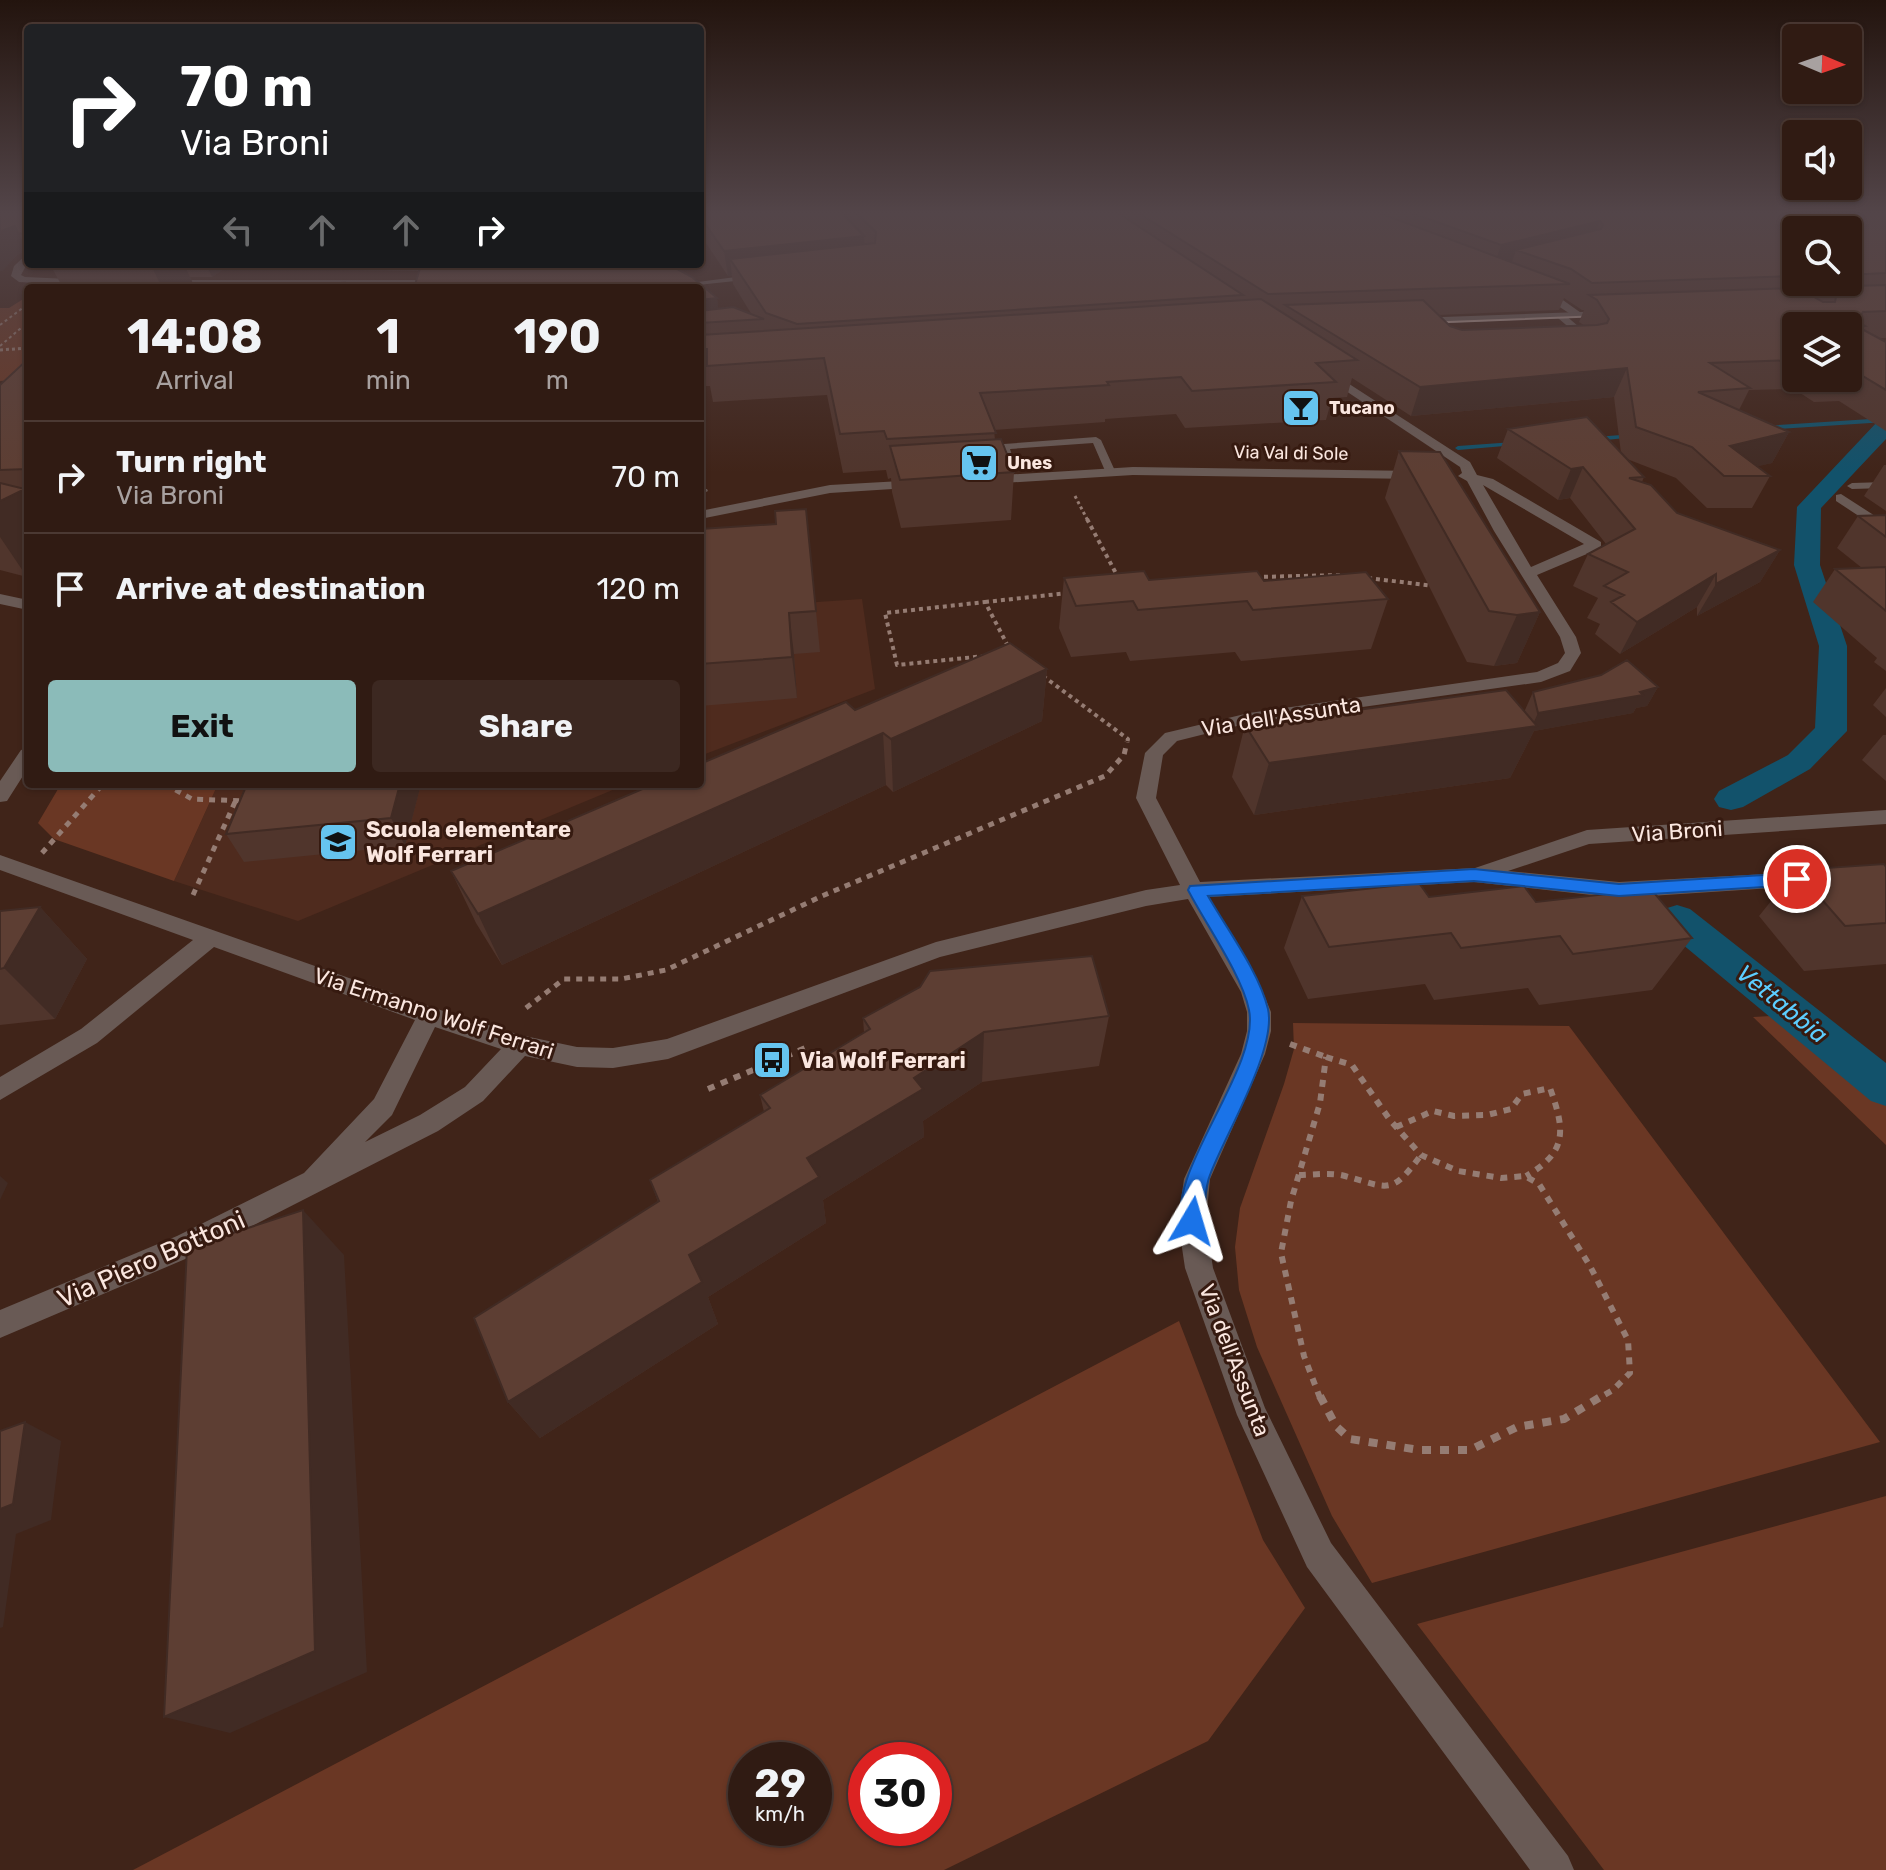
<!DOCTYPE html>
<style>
body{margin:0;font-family:Rubik,sans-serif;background:#3c2821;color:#f1f3f6;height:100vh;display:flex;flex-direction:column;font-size:30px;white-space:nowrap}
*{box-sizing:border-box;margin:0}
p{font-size:26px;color:#a8a1a0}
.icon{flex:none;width:44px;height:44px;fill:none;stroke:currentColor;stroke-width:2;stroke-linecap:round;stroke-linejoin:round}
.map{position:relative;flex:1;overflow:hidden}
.sheet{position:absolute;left:24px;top:284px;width:680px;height:504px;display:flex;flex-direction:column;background:#301b13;border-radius:8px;box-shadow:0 2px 6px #0004,0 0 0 2px #4b3933}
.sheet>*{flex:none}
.hud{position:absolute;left:24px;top:24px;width:680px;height:244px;border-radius:8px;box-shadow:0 2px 6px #0004,0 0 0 2px #4b3933;background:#202124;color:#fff;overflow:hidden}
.needle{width:52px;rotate:92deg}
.buttons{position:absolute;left:1782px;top:24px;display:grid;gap:16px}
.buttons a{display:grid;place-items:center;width:80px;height:80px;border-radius:8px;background:#301b13;box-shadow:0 2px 6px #0004,0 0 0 2px #4b3933;font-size:40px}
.speed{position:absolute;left:728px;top:1742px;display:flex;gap:16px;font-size:40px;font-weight:700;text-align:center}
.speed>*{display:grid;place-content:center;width:104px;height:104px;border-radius:50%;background:#301b13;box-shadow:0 2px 6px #0004,0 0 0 2px #4b3933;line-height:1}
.speed small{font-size:20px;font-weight:400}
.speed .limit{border:12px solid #d22;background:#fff;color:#111}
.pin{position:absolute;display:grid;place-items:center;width:68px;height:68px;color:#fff;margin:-34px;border:4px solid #fff;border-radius:50%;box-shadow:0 2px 8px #0007}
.me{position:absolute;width:88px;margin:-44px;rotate:7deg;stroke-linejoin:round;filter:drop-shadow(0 0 6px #0008)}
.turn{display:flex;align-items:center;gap:28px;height:168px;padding:0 24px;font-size:36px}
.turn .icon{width:104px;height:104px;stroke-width:2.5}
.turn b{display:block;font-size:56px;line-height:68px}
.lanes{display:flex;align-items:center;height:76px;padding:0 24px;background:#0003;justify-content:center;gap:40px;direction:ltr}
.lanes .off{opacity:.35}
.eta{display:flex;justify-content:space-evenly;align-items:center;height:136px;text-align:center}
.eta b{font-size:48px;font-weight:700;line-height:56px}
.cta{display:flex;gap:16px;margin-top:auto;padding:16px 24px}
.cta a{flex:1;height:92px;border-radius:8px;background:#8bbbb9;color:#111;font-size:32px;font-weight:700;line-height:92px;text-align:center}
.cta a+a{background:#3c2821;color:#f1f3f6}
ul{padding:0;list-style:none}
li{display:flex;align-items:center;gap:24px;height:112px;padding:0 24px;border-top:2px solid #4b3933}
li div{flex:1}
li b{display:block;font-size:30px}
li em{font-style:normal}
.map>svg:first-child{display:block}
.built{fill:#4f2b1e}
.green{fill:#6a3724;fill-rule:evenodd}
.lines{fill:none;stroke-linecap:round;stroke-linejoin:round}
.stream{fill:#12526b;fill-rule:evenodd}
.canal{fill:#12526b;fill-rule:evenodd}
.path-far5{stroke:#957c73;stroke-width:2;stroke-dasharray:3 3;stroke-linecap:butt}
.path-far4{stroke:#957c73;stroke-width:3;stroke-dasharray:3 3;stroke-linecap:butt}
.path-far3{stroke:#957c73;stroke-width:4;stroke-dasharray:4 4;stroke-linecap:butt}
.path-far2{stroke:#957c73;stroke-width:5;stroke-dasharray:6 6;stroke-linecap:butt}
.path-far1{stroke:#957c73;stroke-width:6;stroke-dasharray:7 7;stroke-linecap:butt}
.path{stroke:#957c73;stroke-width:8;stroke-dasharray:9 9;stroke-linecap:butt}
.service{fill:#695a55;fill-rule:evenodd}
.minor{fill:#695a55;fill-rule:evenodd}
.tertiary{fill:#695a55;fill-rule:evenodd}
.tram{stroke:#b09991;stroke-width:2}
.wall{fill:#50352c;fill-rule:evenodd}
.shaded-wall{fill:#412b24}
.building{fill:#5d3e33;stroke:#412b24;stroke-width:2}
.route{fill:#1a73e8;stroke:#114b97;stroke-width:2}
.labels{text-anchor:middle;stroke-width:6;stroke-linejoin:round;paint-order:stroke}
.far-poi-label{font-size:18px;font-weight:bold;fill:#fae6df;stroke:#361a10;text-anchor:start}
.far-street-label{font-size:18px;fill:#fae6df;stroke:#361a10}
.street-label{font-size:22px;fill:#fae6df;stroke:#361a10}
.poi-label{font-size:22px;font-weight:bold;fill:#fae6df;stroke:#361a10;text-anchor:start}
.water-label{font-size:24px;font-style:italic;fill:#5ccdfe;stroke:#361a10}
.near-street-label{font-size:26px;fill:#fae6df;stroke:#361a10}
</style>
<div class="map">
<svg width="1886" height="1870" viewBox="0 0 1886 1870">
<rect width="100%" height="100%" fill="#402419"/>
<path class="built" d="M862,599L875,689L700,756V610Z
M218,784H627L298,921L174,881Z"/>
<path class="green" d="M28,296V379L0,381V308H9Z
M61,784H218L174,881L54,839L38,823Z
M1820,1013L1886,1067V1145L1753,1017Z
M1293,1023L1569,1026L1880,1442L1372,1583L1332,1516L1257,1347L1239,1290L1235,1247L1240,1208L1284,1084L1294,1049Z
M1179,1321L1263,1540L1305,1608L1208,1741L944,1870H133ZM814,1760V1828H746V1760ZM934,1760V1828H866V1760Z
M1886,1496V1870H1604L1417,1624Z"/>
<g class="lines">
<path class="stream" d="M1886,418V422L1763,430L1760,428L1763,426Z
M1634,434L1636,435V437L1595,441L1592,439L1595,437Z
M1514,442L1517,444L1516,445L1458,450L1455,448L1458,446Z"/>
<path class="canal" d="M1886,419V439L1821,508L1820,565L1847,646V731L1810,769L1743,807L1731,810L1719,807L1714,799L1719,791L1788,755L1815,728L1819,646L1794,565L1797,507L1878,421Z
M1677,905L1690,909L1886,1063V1106L1871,1101L1664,929L1658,919L1664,909Z"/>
<path class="path-far5" d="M0,325L28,304
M0,346L28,322"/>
<path class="path-far4" d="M0,350L28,348
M28,357L25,361L28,362
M1075,496L1088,521"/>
<path class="path-far3" d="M1087,519L1119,579
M1256,577L1342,575
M1368,578L1434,586
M985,602L1068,593
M985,656L897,665L885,613L985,602L1009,648
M1043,676L1128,739L1127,744"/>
<path class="path-far2" d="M165,784L192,799L244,801
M42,853L103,784
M193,895L235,802
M526,1008L564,979H621L666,970L822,896L1105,776L1124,755L1127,742"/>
<path class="path-far1" d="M1290,1044L1326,1057
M1326,1057L1352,1065L1390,1120L1421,1155L1458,1171L1501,1178L1525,1176L1539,1184L1590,1266L1628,1340L1630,1373L1613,1390L1599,1398
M708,1089L810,1046
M1396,1127L1433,1111L1454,1116L1487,1115L1511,1109L1522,1094L1550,1088C1565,1130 1568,1152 1526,1176
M1299,1175C1313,1175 1331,1172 1345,1176C1389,1188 1391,1196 1421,1155
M1320,1398L1304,1356L1281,1253L1291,1201L1320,1103L1326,1057"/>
<path class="path" d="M1320,1396L1336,1426L1350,1439L1419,1450H1470L1517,1427L1564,1419L1602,1396"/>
<path class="service" d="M751,275L754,279L679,287L675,285Z
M1558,314H1564L1593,339V343H1587L1558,318Z
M1096,437L1101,440L1116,473L1114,475L1106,473L1093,443L1010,449L1016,467L1011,470L1006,467L999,447L1004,444Z
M1886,482V488L1852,489L1847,486L1852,483Z
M700,489H707L708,491L700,495Z"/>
<path class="minor" d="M28,253V262L21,275L25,277L90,280L95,283L90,286L19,282L11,276L14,266Z
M164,280H446L451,283L446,286L160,285L159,283Z
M1535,289L1560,298L1584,315L1575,317L1552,302L1531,294L1530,292Z
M1326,369L1470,462L1477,475L1493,479L1601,542V548L1537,575L1576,637L1581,653L1570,671L1541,682L1249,723L1177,741L1163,755L1156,798L1200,882L1475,868L1587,830L1886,810V824L1589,844L1508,871L1619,882L1819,871L1826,873L1829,878L1826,883L1819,885L1619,898L1474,882L1209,897L1260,985L1271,1012V1031L1265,1054L1210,1179L1206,1221L1213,1268L1265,1408L1331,1543L1568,1856L1574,1870H1530L1307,1567L1237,1415L1185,1268L1178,1221L1184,1179L1241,1054L1247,1031V1012L1241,992L1188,899L1146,906L940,957L668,1059L613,1068L577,1067L525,1056L483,1101L438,1131L197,1254L0,1338V1310L177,1236L304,1173L374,1099L415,1020L214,947L97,1043L0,1100V1077L81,1029L193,940L0,870V855L434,1008L520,1035L577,1047L613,1048L667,1039L936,942L1146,890L1180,885L1136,798L1145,753L1165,733L1249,713L1537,672L1558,663L1565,653L1560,637L1494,531L1467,481L1458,476L1462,473L1460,467L1322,375L1320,373ZM1483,485L1584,544L1531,567ZM435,1027L501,1049L465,1087L420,1115L365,1142L392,1115Z
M1133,467L1419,471L1426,475L1419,479L1133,475L986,484L979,480L986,476Z
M919,480L926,484L924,487L830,493L700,519V511L830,485Z
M1841,494L1886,523V534L1836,501V495Z
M0,594L28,600V610L0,604Z
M28,748V768L7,801L0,802V781L21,750Z"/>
<path class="tertiary" d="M1609,311L1613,312V316L1415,324L1410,321L1415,318Z"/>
<path class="tram" d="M1423,323L1602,316"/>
</g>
<path class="wall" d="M0,211H28V252L27,250L17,255L2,271H0Z
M700,211H1886V338H1879L1886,342V431L1839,401L1814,402L1794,389L1749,390L1739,410L1789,432L1772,463L1757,466L1770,476L1752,508H1707L1676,478L1627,459L1644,477L1642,482L1651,485L1677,513L1780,550L1760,582L1697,616V607L1620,654L1595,634L1600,624L1587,618L1598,598L1573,586L1588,554L1606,544L1570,498L1558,500L1497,458L1508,429L1587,417L1621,453L1614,397L1411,416L1352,378L1347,397L1332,398L1326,420L1185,428L1176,414L1105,419V422L994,430L995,440L1001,439L1014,472L1011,520L901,528L892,492L891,478L888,479L886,470L843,473L827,395L713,402L710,386H700V288H414L419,273L418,271L330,270L328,264H668L692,277L717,298L718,309L733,307L752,315L733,284L732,276H728L704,240L700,241ZM1796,230H1848V282H1796ZM1564,298L1582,310H1584L1579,322L1585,326L1462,330L1450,326L1438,315L1559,310ZM1796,326H1848V378H1796Z
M54,264H247L240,268H225L212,277H190L195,288H63L51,266Z
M28,359V577H27L0,570V385Z
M1399,451L1540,612L1517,663L1494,666L1467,662L1385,498Z
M1884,465H1886V511L1864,496Z
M806,509L820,652L794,654L797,698L700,706V529L776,524Z
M1886,515V671L1874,662L1877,658L1813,602L1835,569L1862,568L1837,548L1858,516Z
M1064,578L1264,581L1388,599L1371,649L1241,661L1235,652L1130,661L1126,652L1071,657L1059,628Z
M1047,669L1042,721L893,792L886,785L502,965L476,923L451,871L855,710Z
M1658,687L1647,706L1636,708L1633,713L1534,731L1510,778L1254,815L1232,777L1245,725L1525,712V710L1533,692Z
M1886,688V717L1873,705Z
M1883,735H1886V781L1862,760Z
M235,784H421L405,846L244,862L226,834L245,789H239Z
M1886,867V964L1804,971L1759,916L1796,870Z
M1302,896L1429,897L1536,902L1692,938L1652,990L1539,1005L1528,988L1434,1000L1425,984L1308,999L1284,948Z
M40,907L87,959L55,1019L0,1025V911Z
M1109,1016L1099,1066L982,1082L923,1121L924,1137L823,1200L826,1223L708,1297L718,1324L540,1438L508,1402L658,1202L650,1180L764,1112L760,1095L864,1033L863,1018Z"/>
<path class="shaded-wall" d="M844,211H848L849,230L842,213Z
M700,216L704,240L700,241Z
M1600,221L1590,245L1516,250L1511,265L1493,270L1501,245Z
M15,226L27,250L17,255L2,271H0V234L3,230Z
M864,236L865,260L730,259L732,276H728L724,251Z
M157,264H184L195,288H162L152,267Z
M206,264H223L225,268L212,277Z
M717,298L720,322L700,323V300Z
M1627,368L1614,397L1411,416L1420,387Z
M1789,432L1772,463L1722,475L1730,446Z
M1583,467L1570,498L1558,500L1571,469Z
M25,489L28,493L27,577L0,537V501Z
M1780,550L1760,582L1697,616L1716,584Z
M1716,574L1697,607L1620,654L1637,622Z
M1540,612L1517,663L1494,666L1517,615Z
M789,613L794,654L797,698L792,657Z
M1047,669L1042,721L893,792L891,739Z
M1658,687L1647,706L1636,708L1633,713L1534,731L1510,778L1254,815L1269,763L1532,726L1538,713Z
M883,733L886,785L502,965L478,914Z
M400,784H421L405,846L391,818Z
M40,907L87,959L55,1019L4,968Z
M984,1032L982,1082L923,1121L924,1137L823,1200L826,1223L708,1297L718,1324L540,1438L508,1402L807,1158L914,1078Z
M0,1176L8,1183L0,1200Z
M303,1210L344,1255L367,1672L230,1733L164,1717Z
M25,1422L61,1441L51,1520L16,1534L3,1627L0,1628V1509Z"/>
<path class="building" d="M0,211H28V235L18,233L15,226L3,230L0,234Z
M700,211H844L842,213L864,236L724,251L700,216Z
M854,211H1115L1243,295L797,324L766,313L730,259L875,243L876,232Z
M1135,211H1374L1570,284L1268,294Z
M1406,211H1886V273L1848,275V230H1796V276L1592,283L1571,269L1516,250L1601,229L1603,225L1600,221L1501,245Z
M54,264H157L152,267L51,266Z
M416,264H668L692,277L717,298L700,300V288H414L421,265H416Z
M343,283L337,288H228Z
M1886,285V311L1863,312L1861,315L1846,316L1865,326L1858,327L1886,342V390L1856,372H1848V326H1796V360L1710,363L1750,388L1698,392L1789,432L1730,446L1770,476H1724L1692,447L1636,427L1627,368L1420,387L1285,305L1423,300L1450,326L1462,330L1597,325L1607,323L1609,319L1597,300L1589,295L1798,288L1823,302H1835L1836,297L1821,287Z
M1261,299L1357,360L1316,363L1336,382L1192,391L1181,377L1107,382L1109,385L980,393L996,433L887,439L884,431L840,434L824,358L707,366V349H700V335Z
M733,307L764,319L700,323V311Z
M28,359V469L0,470V385Z
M1587,417L1644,477L1629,478L1651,485L1677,513L1780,550L1716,584V574L1637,622L1611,602L1624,595L1604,586L1628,572L1588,554L1635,529L1583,467L1571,469L1508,429Z
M1001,439L1014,472L900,480L890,446Z
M1399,451L1440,452L1540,612L1517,615L1489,611Z
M0,483L25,489L0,501Z
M806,509L816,611L789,613L792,657L700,664V529L776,524L775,511Z
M1886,515V537L1858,516Z
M1886,567V611L1835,569Z
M1144,571L1149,580L1257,571L1264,581L1366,572L1388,599L1253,610L1247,601L1138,610L1133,601L1076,606L1064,578Z
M1010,643L1047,669L891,739L883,733L478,914L451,871L654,784H700V764L846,702L855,710Z
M1627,660L1658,687L1640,692L1643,695L1538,713L1533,692L1601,675Z
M1506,690L1537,726L1269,763L1245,725Z
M247,784H400L391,818L226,834Z
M1884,864L1886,867V923L1845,926L1796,870Z
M1419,883L1429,897L1524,886L1536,902L1651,889L1692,938L1573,954L1560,936L1461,948L1451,933L1329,947L1302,896Z
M40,907L4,968L0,969V911Z
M1092,956L1109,1016L984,1032L914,1078L923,1089L807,1158L819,1177L689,1255L702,1282L508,1402L474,1318L659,1201L650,1180L770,1108L760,1095L870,1029L863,1018L920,987L930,971Z
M303,1210L315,1651L164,1717L187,1248Z
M25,1422L13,1504L0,1509V1431Z"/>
<linearGradient id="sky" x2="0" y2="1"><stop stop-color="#23140e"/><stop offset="0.45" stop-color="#534549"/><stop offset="1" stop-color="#534549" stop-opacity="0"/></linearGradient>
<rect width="1886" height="473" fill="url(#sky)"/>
<path class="route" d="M1474,869L1619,884L1797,873L1806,879L1797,885L1619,896L1474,881L1208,896C1227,929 1259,972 1268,1009C1277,1049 1225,1135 1210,1175C1203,1192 1207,1212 1200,1229L1192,1232L1184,1229C1161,1177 1261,1069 1249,1010C1242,975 1205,923 1188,890L1190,886Z"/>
<defs>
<g id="bar-square" transform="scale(2)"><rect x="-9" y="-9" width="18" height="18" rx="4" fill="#66c4ef" stroke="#361a10"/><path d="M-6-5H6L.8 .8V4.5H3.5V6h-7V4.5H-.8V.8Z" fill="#111"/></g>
<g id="supermarket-square" transform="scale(2)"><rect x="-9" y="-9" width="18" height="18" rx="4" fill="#66c4ef" stroke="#361a10"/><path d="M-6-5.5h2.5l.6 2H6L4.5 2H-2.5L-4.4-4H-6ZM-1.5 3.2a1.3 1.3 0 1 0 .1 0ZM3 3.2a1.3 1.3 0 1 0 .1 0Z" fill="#111"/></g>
<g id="school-square" transform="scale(2)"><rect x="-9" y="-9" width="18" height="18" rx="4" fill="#66c4ef" stroke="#361a10"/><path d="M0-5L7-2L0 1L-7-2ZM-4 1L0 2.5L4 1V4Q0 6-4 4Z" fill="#111"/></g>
<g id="bus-square" transform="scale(2)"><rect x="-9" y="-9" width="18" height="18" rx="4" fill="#66c4ef" stroke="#361a10"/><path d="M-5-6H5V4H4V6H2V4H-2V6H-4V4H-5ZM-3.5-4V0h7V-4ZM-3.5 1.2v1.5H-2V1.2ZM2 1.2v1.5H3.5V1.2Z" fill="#111"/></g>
</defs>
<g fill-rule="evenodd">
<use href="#bar-square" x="1301" y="408"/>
<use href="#supermarket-square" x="979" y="463"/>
<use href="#school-square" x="338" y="842"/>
<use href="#bus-square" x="772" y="1060"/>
</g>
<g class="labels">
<g class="far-poi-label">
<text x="1329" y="414">Tucano</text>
<text x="1007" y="469">Unes</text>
</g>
<g class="far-street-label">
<text transform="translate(1291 453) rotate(1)" y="6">Via Val di Sole</text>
</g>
<g class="street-label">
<text transform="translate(1281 716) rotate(-9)" y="8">Via dell'Assunta</text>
<text transform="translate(1677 831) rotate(-4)" y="8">Via Broni</text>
<text transform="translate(434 1013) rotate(18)" y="8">Via Ermanno Wolf Ferrari</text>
<text transform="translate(1235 1360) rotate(69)" y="8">Via dell'Assunta</text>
</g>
<g class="poi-label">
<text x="366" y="837">Scuola elementare<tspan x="366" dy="25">Wolf Ferrari</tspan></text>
<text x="800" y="1068">Via Wolf Ferrari</text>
</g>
<g class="water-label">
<text transform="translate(1782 1004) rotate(39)" y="8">Vettabbia</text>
</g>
<g class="near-street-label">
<text transform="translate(151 1259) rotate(-24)" y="9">Via Piero Bottoni</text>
</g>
</g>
</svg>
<div class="buttons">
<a><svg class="needle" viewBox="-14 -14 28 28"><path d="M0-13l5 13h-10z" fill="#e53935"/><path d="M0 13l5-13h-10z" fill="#a8a1a0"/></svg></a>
<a><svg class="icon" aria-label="sound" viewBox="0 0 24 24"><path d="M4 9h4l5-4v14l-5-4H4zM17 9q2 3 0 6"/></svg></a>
<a><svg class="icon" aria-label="search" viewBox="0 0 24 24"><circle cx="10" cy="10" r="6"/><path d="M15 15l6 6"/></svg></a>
<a><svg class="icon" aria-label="layers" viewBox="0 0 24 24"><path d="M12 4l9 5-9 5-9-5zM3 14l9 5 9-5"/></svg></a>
</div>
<div class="speed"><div>29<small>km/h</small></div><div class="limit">30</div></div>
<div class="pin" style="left:1797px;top:879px;background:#d93025"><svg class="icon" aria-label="arrive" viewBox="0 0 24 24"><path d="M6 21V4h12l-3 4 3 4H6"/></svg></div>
<svg class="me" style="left:1192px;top:1221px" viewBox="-20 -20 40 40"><path d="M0-17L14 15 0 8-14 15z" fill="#1a73e8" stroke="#fff" stroke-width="4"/></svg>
<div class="hud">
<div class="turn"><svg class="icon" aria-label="right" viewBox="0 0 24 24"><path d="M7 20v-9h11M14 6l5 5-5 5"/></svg><div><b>70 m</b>Via Broni</div></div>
<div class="lanes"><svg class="icon off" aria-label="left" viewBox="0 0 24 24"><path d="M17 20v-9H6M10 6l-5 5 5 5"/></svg><svg class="icon off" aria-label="ahead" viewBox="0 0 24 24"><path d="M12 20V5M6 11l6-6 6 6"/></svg><svg class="icon off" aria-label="ahead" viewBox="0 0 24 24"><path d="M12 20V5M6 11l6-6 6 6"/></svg><svg class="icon" aria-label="right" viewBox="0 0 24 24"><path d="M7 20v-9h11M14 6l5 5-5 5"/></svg></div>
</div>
<section class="sheet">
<div class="eta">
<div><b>14:08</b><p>Arrival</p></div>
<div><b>1</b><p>min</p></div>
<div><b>190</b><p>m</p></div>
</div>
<ul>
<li><svg class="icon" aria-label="right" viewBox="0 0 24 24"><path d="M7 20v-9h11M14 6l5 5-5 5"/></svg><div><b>Turn right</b><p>Via Broni</p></div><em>70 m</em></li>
<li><svg class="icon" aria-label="arrive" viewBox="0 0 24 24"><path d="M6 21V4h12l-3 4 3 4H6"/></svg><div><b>Arrive at destination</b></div><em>120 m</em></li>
</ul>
<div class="cta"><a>Exit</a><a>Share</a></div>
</section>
</div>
